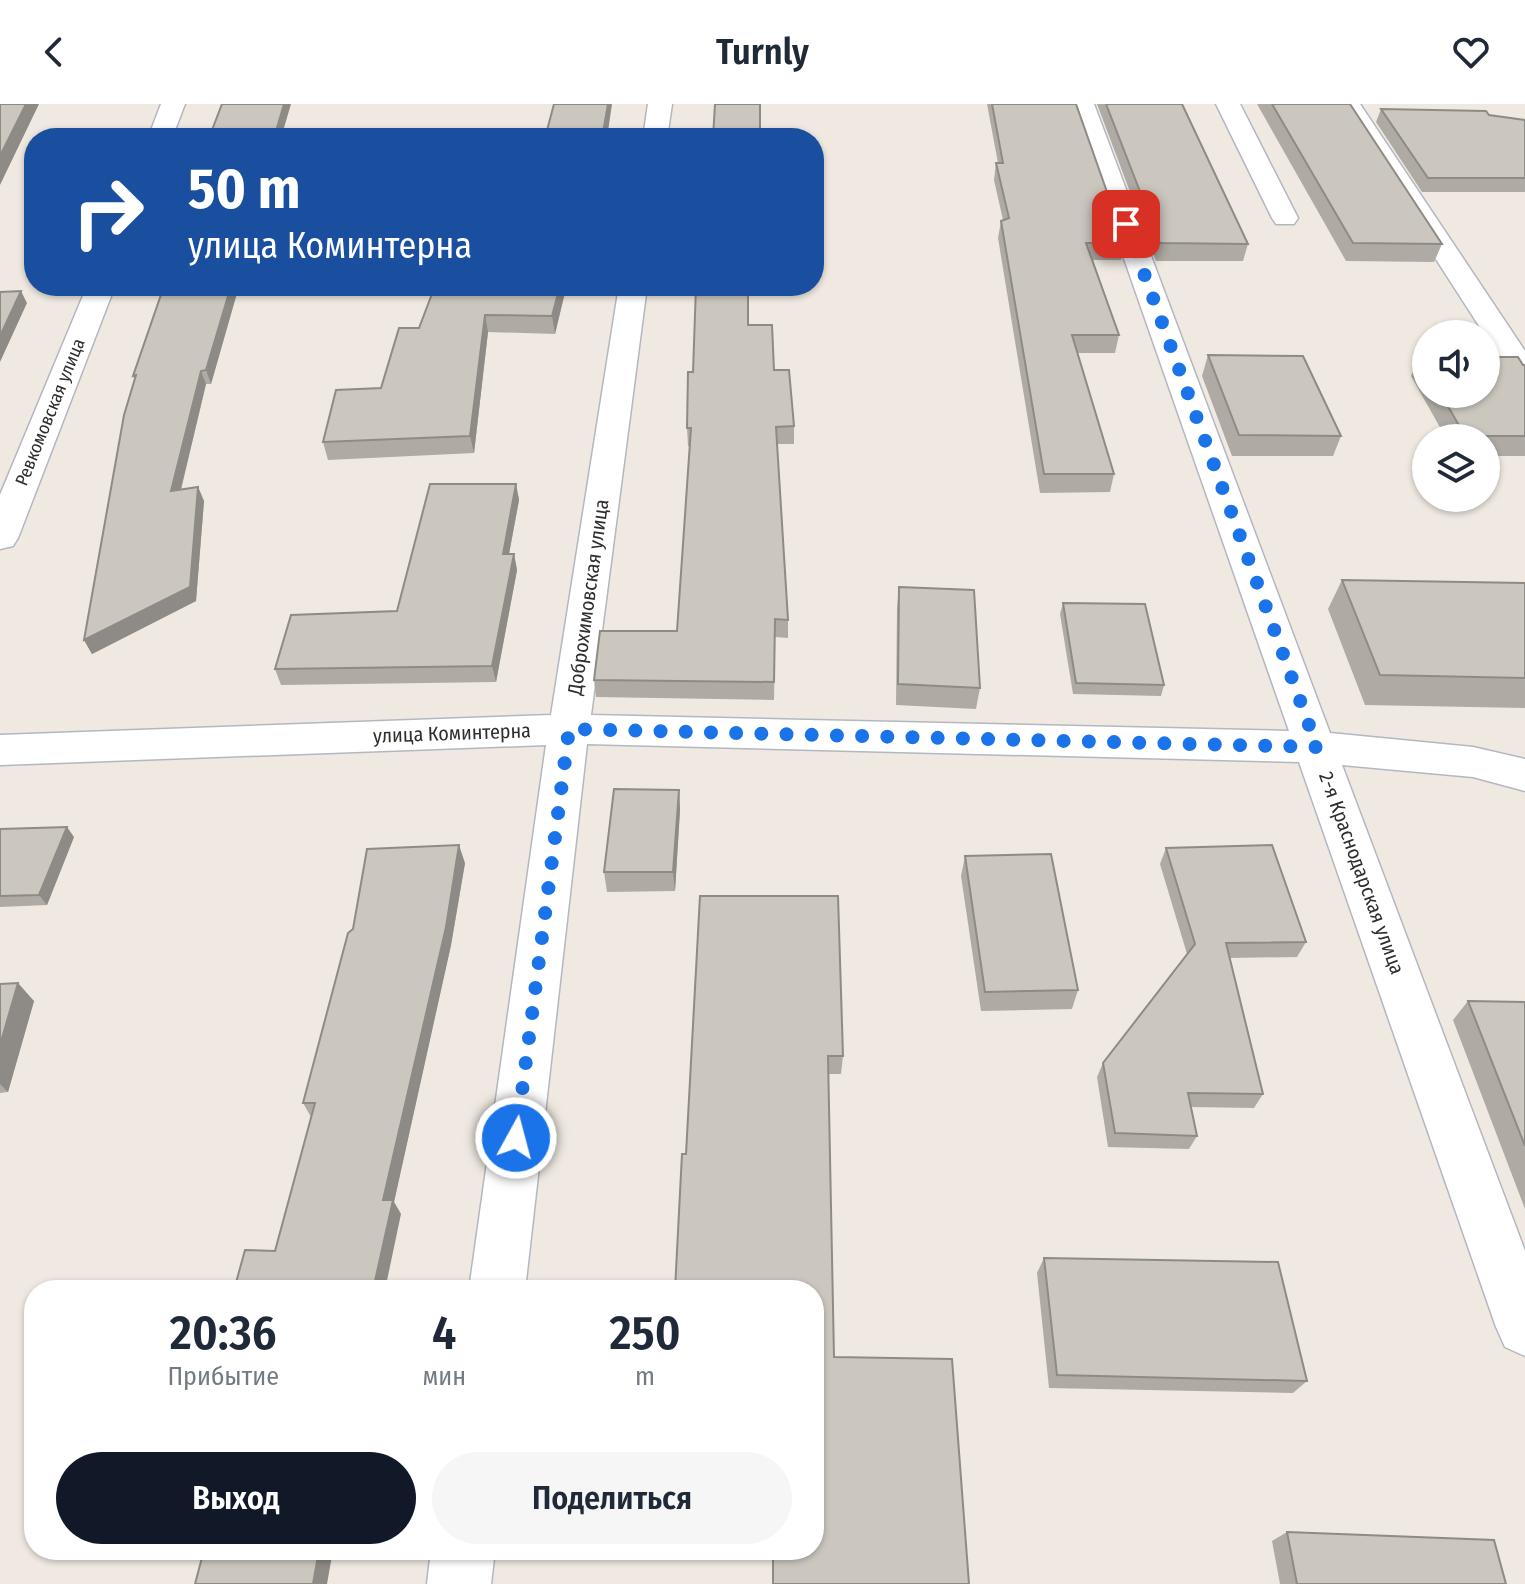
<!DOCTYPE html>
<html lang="ru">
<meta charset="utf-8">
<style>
body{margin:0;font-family:"Fira Sans Condensed",sans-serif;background:#f6f6f7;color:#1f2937;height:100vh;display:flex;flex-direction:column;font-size:30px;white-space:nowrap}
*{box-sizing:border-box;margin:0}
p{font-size:26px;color:#747a83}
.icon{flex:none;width:44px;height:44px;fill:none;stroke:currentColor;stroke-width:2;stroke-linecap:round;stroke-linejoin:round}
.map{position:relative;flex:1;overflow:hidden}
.drawer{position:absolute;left:24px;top:1176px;width:800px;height:280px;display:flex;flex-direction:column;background:#fff;border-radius:32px;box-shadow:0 2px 6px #0004}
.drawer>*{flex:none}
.banner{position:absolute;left:24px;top:24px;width:800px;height:168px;border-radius:32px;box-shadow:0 2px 6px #0004;background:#1a4fa0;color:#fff;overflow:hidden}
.buttons{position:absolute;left:1412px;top:216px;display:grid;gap:16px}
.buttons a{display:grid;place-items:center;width:88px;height:88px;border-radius:50%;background:#fff;box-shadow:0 2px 6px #0004;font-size:40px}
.pin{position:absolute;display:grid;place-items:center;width:68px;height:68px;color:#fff;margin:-34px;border-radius:16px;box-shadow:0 4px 12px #0006}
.me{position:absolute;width:88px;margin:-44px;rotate:7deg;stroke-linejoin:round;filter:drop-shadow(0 0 6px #0008)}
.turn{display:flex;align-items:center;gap:28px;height:168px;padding:0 32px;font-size:36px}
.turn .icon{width:104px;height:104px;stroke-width:2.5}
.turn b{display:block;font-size:56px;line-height:68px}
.eta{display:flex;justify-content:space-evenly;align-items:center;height:136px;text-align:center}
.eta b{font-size:48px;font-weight:600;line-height:56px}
.primary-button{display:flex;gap:16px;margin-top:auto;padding:16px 32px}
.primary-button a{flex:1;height:92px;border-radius:48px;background:#111827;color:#fff;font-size:32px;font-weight:600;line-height:92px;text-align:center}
.primary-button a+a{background:#f6f6f7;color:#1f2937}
header{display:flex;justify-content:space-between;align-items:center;height:104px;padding:0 32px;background:#fff;font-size:36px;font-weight:600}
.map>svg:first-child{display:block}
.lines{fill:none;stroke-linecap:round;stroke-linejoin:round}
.minor-casing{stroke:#b4b7c1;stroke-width:3}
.minor{fill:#fff;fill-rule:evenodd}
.wall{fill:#afaba4}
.shaded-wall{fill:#8e8b86}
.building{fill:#cbc7bf;stroke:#8e8b86;stroke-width:2}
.route{stroke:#1a73e8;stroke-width:14;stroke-dasharray:0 25.2}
.labels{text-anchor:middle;stroke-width:7;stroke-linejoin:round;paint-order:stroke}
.far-street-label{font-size:18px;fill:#2e2e2e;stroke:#fff}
.street-label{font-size:20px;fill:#2e2e2e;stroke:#fff}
</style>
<header><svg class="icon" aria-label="back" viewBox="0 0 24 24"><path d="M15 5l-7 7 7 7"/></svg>Turnly<svg class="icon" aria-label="heart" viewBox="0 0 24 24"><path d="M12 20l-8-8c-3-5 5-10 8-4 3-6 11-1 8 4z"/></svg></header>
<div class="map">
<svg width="1525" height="1480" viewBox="0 0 1525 1480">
<rect width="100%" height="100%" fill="#efe9e1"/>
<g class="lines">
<g class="minor-casing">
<path id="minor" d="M161,0H185L172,34H148Z
M648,0H672L667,34H643Z
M1070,0H1094L1330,629L1473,643L1525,655V687L1473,673L1342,661L1525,1147V1252L1505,1243L1496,1223L1299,658L587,640L525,1186H469L546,641L0,661V631L551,611L619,182H647L591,611L1289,627Z
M1216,0H1240L1298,114L1294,120H1276L1272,114Z
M1336,0H1360L1525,247V279L1514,277L1510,270Z
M87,182H115L18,434L13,442L0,445V391Z
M431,1446H495L491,1480H427Z"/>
</g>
<use href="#minor" class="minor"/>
</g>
<path class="wall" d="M987,0H1076L1125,139L1121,156H1093L1119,231L1115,249H1077L1114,370L1110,388L1040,389L998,134L1001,117L1003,116L994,76L996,59H998Z
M1097,0H1182L1248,140L1243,157H1156Z
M1257,0H1350L1442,140L1434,158L1346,157Z
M1381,5L1489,11L1525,16V88H1422L1376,18Z
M239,182L211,280H206L181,386L198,383L204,397L196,497L92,550L84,536L135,277L133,272Z
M435,182H572V184H566L555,230L488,228L474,349L328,356L323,338L381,284L419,224Z
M748,221L774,266L794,322V340H777L788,516V534L775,533L774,596L596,593L594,576L677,527L690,342H688L687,324L693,268Z
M1208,251L1341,332L1333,352H1232L1202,272Z
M1419,252H1426V290H1486L1523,261H1525V352H1486V334H1446L1411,272Z
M516,380L519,396L509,450H514L517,466L496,578L281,581L275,565L397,507Z
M1342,476L1525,479V604L1365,601L1328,505Z
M899,483L980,584L976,605L896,601L897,504Z
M1063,499L1164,581L1161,592L1073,590L1060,510Z
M679,686L680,706L675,787L607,788L604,768Z
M0,725L74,733L47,801L0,803Z
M1166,744L1306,838L1297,853L1230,854L1263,990L1254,1004L1191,1003L1197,1032L1189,1045L1108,1043L1097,973L1103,959L1187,850L1160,760Z
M965,752L1078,886L1072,905L981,907L961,772Z
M465,759L451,841L394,1098L401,1110L311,1013L303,999Z
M700,792L843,952L841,970H828L814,1186L686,1050Z
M0,880L34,897L8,988L0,989Z
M1468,897L1525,898V1105L1453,916Z
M1044,1154L1307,1277L1293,1289L1049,1284L1037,1169Z
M1287,1428L1506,1480H1280L1272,1437Z"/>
<path class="shaded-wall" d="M26,0H39L0,81V52Z
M284,0H291L281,34H274Z
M608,0H612L607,34H602Z
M231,182H239L211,280L206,266Z
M560,182H566V184L555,230L552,212Z
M21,187L27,199L0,258V232Z
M485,211L488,228L474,349L470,332Z
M201,267L206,280L177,401L171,387Z
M516,380L519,396L506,466L503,450Z
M198,383L204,397L196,497L92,550L84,536Z
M514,450L517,466L496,578L492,562Z
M679,686L680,706L675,787L673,768Z
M67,723L74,733L47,801L39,791Z
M459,741L465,759L451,841L394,1098L401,1110L385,1186H373L383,1096Z
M18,879L34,897L8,988L0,980V941Z
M319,1446H333L327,1480H313Z"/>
<path class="building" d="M0,0H26L0,52Z
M222,0H284L274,34H209Z
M554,0H608L602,34H545Z
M715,0H760V34H713Z
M992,0H1076L1125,139H1086L1119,231H1072L1114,370H1044L1001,117L1009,114L996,59H1003Z
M1106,0H1182L1248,140L1160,139Z
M1272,0H1350L1442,140L1353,139Z
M1381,5L1486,7L1489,11L1525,16V74H1428Z
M164,182H231L206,266L201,267L171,387L198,383L190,483L84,536L124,311L136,271L133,272Z
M435,182H560L552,212L485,211L470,332L323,338L336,286L381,284L399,224H419Z
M696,182H748V221H772L774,266H789L794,322L776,323L788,516L775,515L774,578L594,576L600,527H677L691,324H687L688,268H693Z
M21,187L0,232V188Z
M1208,251L1303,252L1341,332L1239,331Z
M1419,252H1426V264Z
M1486,253H1518L1523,261H1525V332H1465L1441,290H1486Z
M430,380H516L503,450H514L492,562L275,565L291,511L397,507Z
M1342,476L1525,479V574L1380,571Z
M899,483L974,486L980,584L898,580Z
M1063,499L1145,500L1164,581L1076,579Z
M614,685L679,686L673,768H604Z
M67,723L39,791L0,792V725Z
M459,741L446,823L383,1096H393L373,1186H234L245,1146L275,1147L315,999H303L348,829L353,825L367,745Z
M1272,741L1306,838L1226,839L1263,990L1188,989L1197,1032L1115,1029L1103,959L1195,840L1166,744Z
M1051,750L1078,886L985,888L965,752Z
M700,792H838L843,952H828L834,1253L952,1255L969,1480H773V1446H814V1186H675L682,1050H686Z
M18,879L0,941V880Z
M1468,897L1525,898V1042Z
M1044,1154L1278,1158L1307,1277L1057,1271Z
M1287,1428L1494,1436L1506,1480H1297Z
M204,1446H319L313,1480H195Z"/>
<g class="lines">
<path class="route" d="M516,1034L569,625L1317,643L1126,120"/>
</g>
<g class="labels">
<g class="far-street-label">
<text transform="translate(50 308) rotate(-68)" y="6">Ревкомовская улица</text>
</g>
<g class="street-label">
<text transform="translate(588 493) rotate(-82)" y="7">Доброхимовская улица</text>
<text transform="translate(452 629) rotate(-2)" y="7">улица Коминтерна</text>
<text transform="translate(1362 769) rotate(70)" y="7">2-я Краснодарская улица</text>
</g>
</g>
</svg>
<div class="buttons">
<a><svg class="icon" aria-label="sound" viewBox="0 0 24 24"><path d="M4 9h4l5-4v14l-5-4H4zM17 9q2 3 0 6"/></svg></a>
<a><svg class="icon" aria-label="layers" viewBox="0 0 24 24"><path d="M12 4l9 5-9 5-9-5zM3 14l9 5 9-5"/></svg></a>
</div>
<div class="pin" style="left:1126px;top:120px;background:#d93025"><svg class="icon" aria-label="arrive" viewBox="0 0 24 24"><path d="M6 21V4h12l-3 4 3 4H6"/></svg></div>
<svg class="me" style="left:516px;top:1034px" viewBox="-20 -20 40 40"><circle r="17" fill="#1a73e8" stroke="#fff" stroke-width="3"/><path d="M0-11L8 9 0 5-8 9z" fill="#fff"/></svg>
<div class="banner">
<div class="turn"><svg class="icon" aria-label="right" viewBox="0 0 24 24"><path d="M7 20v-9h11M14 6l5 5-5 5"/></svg><div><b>50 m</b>улица Коминтерна</div></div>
</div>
<section class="drawer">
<div class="eta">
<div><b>20:36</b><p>Прибытие</p></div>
<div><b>4</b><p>мин</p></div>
<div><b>250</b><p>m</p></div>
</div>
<div class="primary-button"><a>Выход</a><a>Поделиться</a></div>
</section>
</div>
